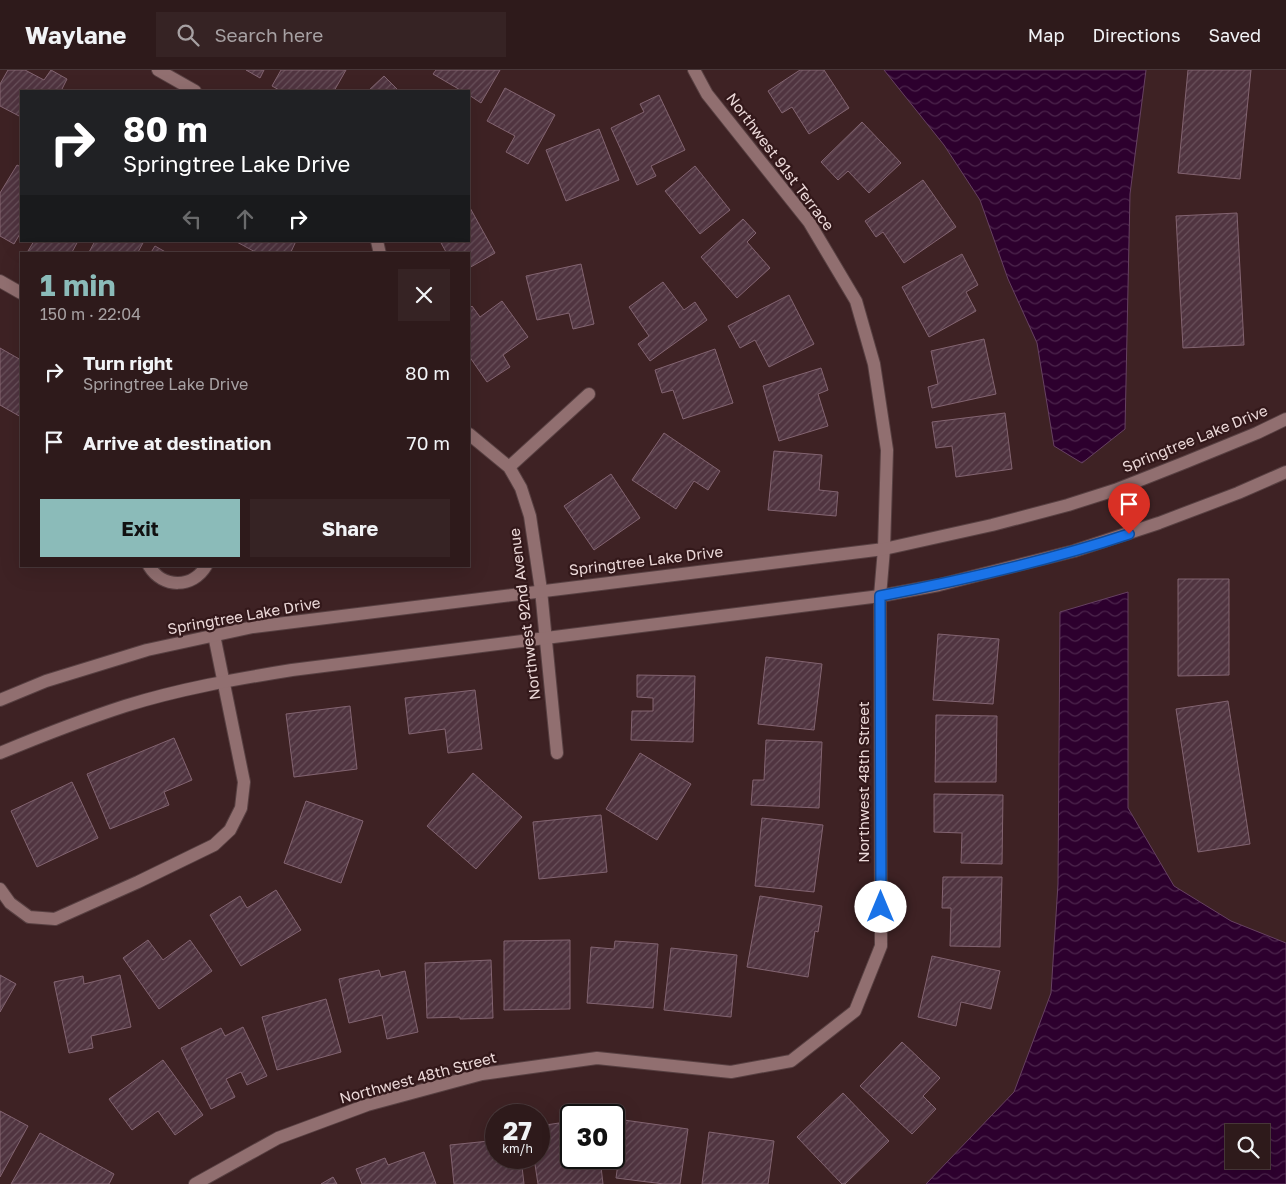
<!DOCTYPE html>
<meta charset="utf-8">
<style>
body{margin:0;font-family:"Golos Text",sans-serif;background:#362324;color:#f1f3f6;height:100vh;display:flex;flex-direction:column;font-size:19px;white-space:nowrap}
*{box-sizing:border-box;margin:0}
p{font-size:16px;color:#a7a1a3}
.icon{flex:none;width:28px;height:28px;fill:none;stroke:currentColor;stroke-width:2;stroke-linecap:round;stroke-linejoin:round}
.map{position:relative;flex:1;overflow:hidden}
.drawer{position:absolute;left:20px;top:182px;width:450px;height:315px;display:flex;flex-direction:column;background:#2e1a1b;border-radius:0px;box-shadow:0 5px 20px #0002,0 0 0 1px #49383a}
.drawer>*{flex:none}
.top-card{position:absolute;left:20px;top:20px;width:450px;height:152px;border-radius:0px;box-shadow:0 5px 20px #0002,0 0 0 1px #49383a;background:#202124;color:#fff;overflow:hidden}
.fabs{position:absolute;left:1225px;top:1054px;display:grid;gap:10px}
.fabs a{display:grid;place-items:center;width:45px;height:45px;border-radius:0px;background:#2e1a1b;box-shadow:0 5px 20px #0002,0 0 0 1px #49383a;font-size:25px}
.speed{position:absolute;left:485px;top:1034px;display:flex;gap:10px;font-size:25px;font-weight:700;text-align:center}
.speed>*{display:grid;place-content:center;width:65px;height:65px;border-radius:50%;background:#2e1a1b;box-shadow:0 5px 20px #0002,0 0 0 1px #49383a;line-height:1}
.speed small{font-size:12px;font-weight:400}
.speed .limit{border:2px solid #111;border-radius:8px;background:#fff;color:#111}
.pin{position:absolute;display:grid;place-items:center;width:42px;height:42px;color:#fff;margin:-51px -21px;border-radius:50% 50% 50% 0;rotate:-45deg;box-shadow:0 0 5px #0007}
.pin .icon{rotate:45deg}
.me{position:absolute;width:55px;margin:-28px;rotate:0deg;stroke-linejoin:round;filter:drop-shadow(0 0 4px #0008)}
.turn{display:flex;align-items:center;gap:18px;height:105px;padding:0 20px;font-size:22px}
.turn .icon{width:65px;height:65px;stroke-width:2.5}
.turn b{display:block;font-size:35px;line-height:42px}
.lanes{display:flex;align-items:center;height:48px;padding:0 20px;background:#0003;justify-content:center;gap:25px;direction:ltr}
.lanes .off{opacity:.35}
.round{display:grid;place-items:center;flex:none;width:52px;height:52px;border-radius:0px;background:#362324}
.summary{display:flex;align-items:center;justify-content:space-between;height:85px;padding:0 20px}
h1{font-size:30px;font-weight:700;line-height:38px;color:#8bbbb9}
.action{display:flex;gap:10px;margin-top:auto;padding:10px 20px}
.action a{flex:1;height:58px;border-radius:0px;background:#8bbbb9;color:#111;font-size:20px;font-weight:700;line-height:58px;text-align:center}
.action a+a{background:#362324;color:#f1f3f6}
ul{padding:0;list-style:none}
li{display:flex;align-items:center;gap:15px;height:70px;padding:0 20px}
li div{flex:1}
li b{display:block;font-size:19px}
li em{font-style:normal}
header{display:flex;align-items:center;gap:30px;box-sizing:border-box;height:70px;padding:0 25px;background:#2e1a1b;border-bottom:1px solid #49383a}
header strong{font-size:24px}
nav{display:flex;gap:28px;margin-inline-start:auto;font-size:18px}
.search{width:350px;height:45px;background:#362324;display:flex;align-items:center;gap:12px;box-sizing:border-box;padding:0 18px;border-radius:0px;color:#a7a1a3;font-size:19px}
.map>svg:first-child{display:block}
.water{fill:url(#water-waves);stroke:#664161;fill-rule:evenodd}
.building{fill:url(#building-hatch);stroke:#836471}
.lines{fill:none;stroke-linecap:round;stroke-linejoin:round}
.street-casing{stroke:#584042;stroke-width:14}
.secondary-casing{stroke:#584042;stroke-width:14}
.street{stroke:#916f70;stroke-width:12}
.secondary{stroke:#916f70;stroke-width:12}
.route-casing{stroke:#114b97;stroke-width:12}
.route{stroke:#1a73e8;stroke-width:9}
.labels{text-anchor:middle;stroke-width:4.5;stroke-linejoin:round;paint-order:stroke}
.street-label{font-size:15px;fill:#ecd9d9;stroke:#33181a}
</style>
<header>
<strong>Waylane</strong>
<div class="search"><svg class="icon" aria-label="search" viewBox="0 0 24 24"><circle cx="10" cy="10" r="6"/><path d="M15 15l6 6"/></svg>Search here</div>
<nav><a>Map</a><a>Directions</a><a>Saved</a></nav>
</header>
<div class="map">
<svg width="1286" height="1114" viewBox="0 0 1286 1114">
<defs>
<pattern id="water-waves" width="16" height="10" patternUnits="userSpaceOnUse" patternTransform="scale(1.25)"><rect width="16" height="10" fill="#2d002e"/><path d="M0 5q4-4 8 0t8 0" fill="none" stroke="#4c254c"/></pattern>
<pattern id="building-hatch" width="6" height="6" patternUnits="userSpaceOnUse" patternTransform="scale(1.25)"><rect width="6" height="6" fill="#503440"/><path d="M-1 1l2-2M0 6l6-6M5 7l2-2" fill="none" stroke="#69515b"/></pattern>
</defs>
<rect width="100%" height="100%" fill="#3e2224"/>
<path class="water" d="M884,0H1146L1130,124L1125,359L1082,393L1054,376L1037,273L1008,209L980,130L944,75Z
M1128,522V738L1174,816L1231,851L1286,873V1114H926L1014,1022L1051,923L1058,814L1060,542ZM1234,1062H1261V1090H1234Z"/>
<path class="building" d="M8,0H25L44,10L51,0L67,9L61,21H21V47L0,36V14Z
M246,0H264L260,8Z
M281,0H346L334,21H281L272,16Z
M436,0H500L481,33L469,25V21H462L433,4Z
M800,0H824L849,38L809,64L792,37L782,43L768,21Z
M1188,0H1251L1240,109L1178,103Z
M384,6L399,21H368Z
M505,18L555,45L528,94L506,82L515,66L487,51Z
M659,25L685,80L651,96L656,106L637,115L611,58L644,42L640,34Z
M862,52L901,93L869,123L848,101L838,110L821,92Z
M599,59L619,110L566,131L546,80Z
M17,95L21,97V162L14,174L0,166V123Z
M695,96L730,140L700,164L665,121Z
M923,110L956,157L904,193L883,162L876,167L865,151Z
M469,136L495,183L469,198V184H443L446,182L440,171H469Z
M1237,143L1244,275L1183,278L1176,146Z
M743,149L756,163L747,172L770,198L737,228L701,187Z
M34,171H78L71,184H33L28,181Z
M95,171H144L137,184H88Z
M235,171H296L290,184H259Z
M155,176L169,184H150Z
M962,184L978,215L966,222L976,241L929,267L902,217Z
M581,194L594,254L573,259L569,243L537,250L526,206Z
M663,212L684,240L695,232L707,250L650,291L638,274L649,266L629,237Z
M789,225L814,274L769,297L755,270L740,278L728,256Z
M502,231L528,267L503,285L510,297L487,312L469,286V239L472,236L480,247Z
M984,269L996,324L932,338L928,317L938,314L931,281Z
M0,278L21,290V347L0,335Z
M715,279L733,333L683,349L673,320L662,323L655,300Z
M821,298L828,320L818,324L828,356L779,371L763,316Z
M1005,343L1012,399L956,407L952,376L936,378L932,352Z
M664,363L720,401L708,420L694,411L676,439L632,410Z
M774,381L822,385L819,420L838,422L836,446L768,440Z
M611,404L640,448L594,480L564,436Z
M1178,509H1229V605L1178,606Z
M938,564L999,569L993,634L933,630Z
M766,587L822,594L814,660L758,654Z
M637,605L695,606L693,672L631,670L632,641H653V628L637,627Z
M475,620L482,679L448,683L445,659L409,664L405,628Z
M1228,631L1250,774L1198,782L1176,639Z
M350,636L357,699L294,707L286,644Z
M936,645L997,646L996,712H935Z
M174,668L192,710L164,722L169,735L110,759L87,704Z
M766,670L822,672L819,738L751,735L753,710H764Z
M640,683L691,714L657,770L606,739Z
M473,703L522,747L476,799L427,756Z
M72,712L98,768L37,797L11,741Z
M934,724L1003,725L1002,794L961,793L962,763L934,762Z
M306,731L363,751L341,813L284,793Z
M601,745L607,802L539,809L533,752Z
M762,748L823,755L814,822L755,816Z
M943,807H1002L1000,877L950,876L951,838H942Z
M276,820L301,860L241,896L210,845L240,826L247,838Z
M760,826L822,836L818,862L815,861L808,907L747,897Z
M148,870L163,890L190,870L212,901L159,939L123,888Z
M570,870V939L504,940V871Z
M615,871L658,874L653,938L587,933L591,877L614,879Z
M671,878L737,885L731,947L664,940Z
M932,886L1000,901L991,939L961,932L956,956L918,947Z
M491,890L493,948L460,949V947L427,948L425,893Z
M379,900L381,907L405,901L418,962L387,969L382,945L349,953L339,909Z
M0,905L16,914L0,942Z
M120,905L131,957L91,966L93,978L69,983L54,912L83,906L84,914Z
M326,929L341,982L277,1000L262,947Z
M243,957L267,1006L247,1015L241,1002L226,1009L235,1027L211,1039L181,978L221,958L225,966Z
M902,972L940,1008L923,1026L936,1039L912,1064L860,1016Z
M163,990L203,1045L175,1065L158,1041L132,1060L109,1029Z
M843,1023L889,1071L845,1114H842L797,1067Z
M0,1041L28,1056L0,1107Z
M624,1050L688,1059L680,1114H664L616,1108Z
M559,1053L561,1064L571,1063V1088H600L603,1114H538L534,1088H539V1056Z
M496,1060V1088H521L524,1114H454L450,1075L489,1071L488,1061Z
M709,1062L774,1071L768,1114H702Z
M40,1063L114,1104L109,1114H11Z
M424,1082L436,1114H362L356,1099L385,1088L388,1095Z
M333,1107L337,1114H321Z"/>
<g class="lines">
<g class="street-casing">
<path id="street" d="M158,0L195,21
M377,171L380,184
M0,211L21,223
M469,364L509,397L521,418L530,446L541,520L557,683
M509,397L589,324
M149,496C163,519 193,518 206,496
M0,819L10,833L29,847L55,849L138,812L214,775L230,760L241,738L244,712L214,565
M195,1114L278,1068L367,1035L482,1004L597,988L731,1002L791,991L855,941L881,876L880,526L884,479L887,380L874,294L856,231L809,152L707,24L694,0"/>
</g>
<g class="secondary-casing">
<path id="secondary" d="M0,630L46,611L147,580L253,557L884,479L992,455L1068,435L1115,420L1186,392L1257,363L1286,349
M0,683C41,666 82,650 125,636C179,619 236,609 292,600L880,526L939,515L1074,481L1159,453L1238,423L1286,402"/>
</g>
<use href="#street" class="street"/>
<use href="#secondary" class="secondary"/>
</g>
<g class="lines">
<g class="route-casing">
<path id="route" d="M881,837L880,526C963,510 1048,491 1129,464"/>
</g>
<use href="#route" class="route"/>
</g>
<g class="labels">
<g class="street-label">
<text transform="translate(780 92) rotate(53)" y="5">Northwest 91st Terrace</text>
<text transform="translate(1195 369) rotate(-22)" y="5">Springtree Lake Drive</text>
<text transform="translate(646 491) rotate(-7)" y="5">Springtree Lake Drive</text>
<text transform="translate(525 544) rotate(-97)" y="5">Northwest 92nd Avenue</text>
<text transform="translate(244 546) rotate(-10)" y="5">Springtree Lake Drive</text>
<text transform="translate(864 712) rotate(-90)" y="5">Northwest 48th Street</text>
<text transform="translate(418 1008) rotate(-15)" y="5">Northwest 48th Street</text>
</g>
</g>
</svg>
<div class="fabs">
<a><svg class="icon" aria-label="search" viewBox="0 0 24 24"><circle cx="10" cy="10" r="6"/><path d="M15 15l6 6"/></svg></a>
</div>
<div class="speed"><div>27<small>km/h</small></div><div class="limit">30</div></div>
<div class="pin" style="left:1129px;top:464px;background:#d93025"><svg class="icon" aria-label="arrive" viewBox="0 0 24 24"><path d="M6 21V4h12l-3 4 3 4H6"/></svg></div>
<svg class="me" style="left:881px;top:837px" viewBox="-20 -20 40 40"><circle r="19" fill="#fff"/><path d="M0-13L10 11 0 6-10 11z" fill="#1a73e8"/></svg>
<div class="top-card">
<div class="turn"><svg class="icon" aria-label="right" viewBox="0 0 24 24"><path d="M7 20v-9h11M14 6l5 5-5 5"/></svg><div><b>80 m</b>Springtree Lake Drive</div></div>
<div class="lanes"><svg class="icon off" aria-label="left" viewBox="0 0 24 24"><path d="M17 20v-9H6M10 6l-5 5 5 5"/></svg><svg class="icon off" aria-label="ahead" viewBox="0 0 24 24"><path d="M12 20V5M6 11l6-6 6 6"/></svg><svg class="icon" aria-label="right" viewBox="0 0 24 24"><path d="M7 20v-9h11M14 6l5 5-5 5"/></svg></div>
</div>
<section class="drawer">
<div class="summary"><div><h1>1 min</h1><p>150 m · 22:04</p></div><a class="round"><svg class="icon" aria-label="close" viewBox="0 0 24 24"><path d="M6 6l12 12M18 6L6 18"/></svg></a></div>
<ul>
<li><svg class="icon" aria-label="right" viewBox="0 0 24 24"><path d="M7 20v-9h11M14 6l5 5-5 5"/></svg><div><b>Turn right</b><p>Springtree Lake Drive</p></div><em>80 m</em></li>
<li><svg class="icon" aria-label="arrive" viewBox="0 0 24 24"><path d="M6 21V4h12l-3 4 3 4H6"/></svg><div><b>Arrive at destination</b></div><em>70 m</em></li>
</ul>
<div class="action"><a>Exit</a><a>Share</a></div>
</section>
</div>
